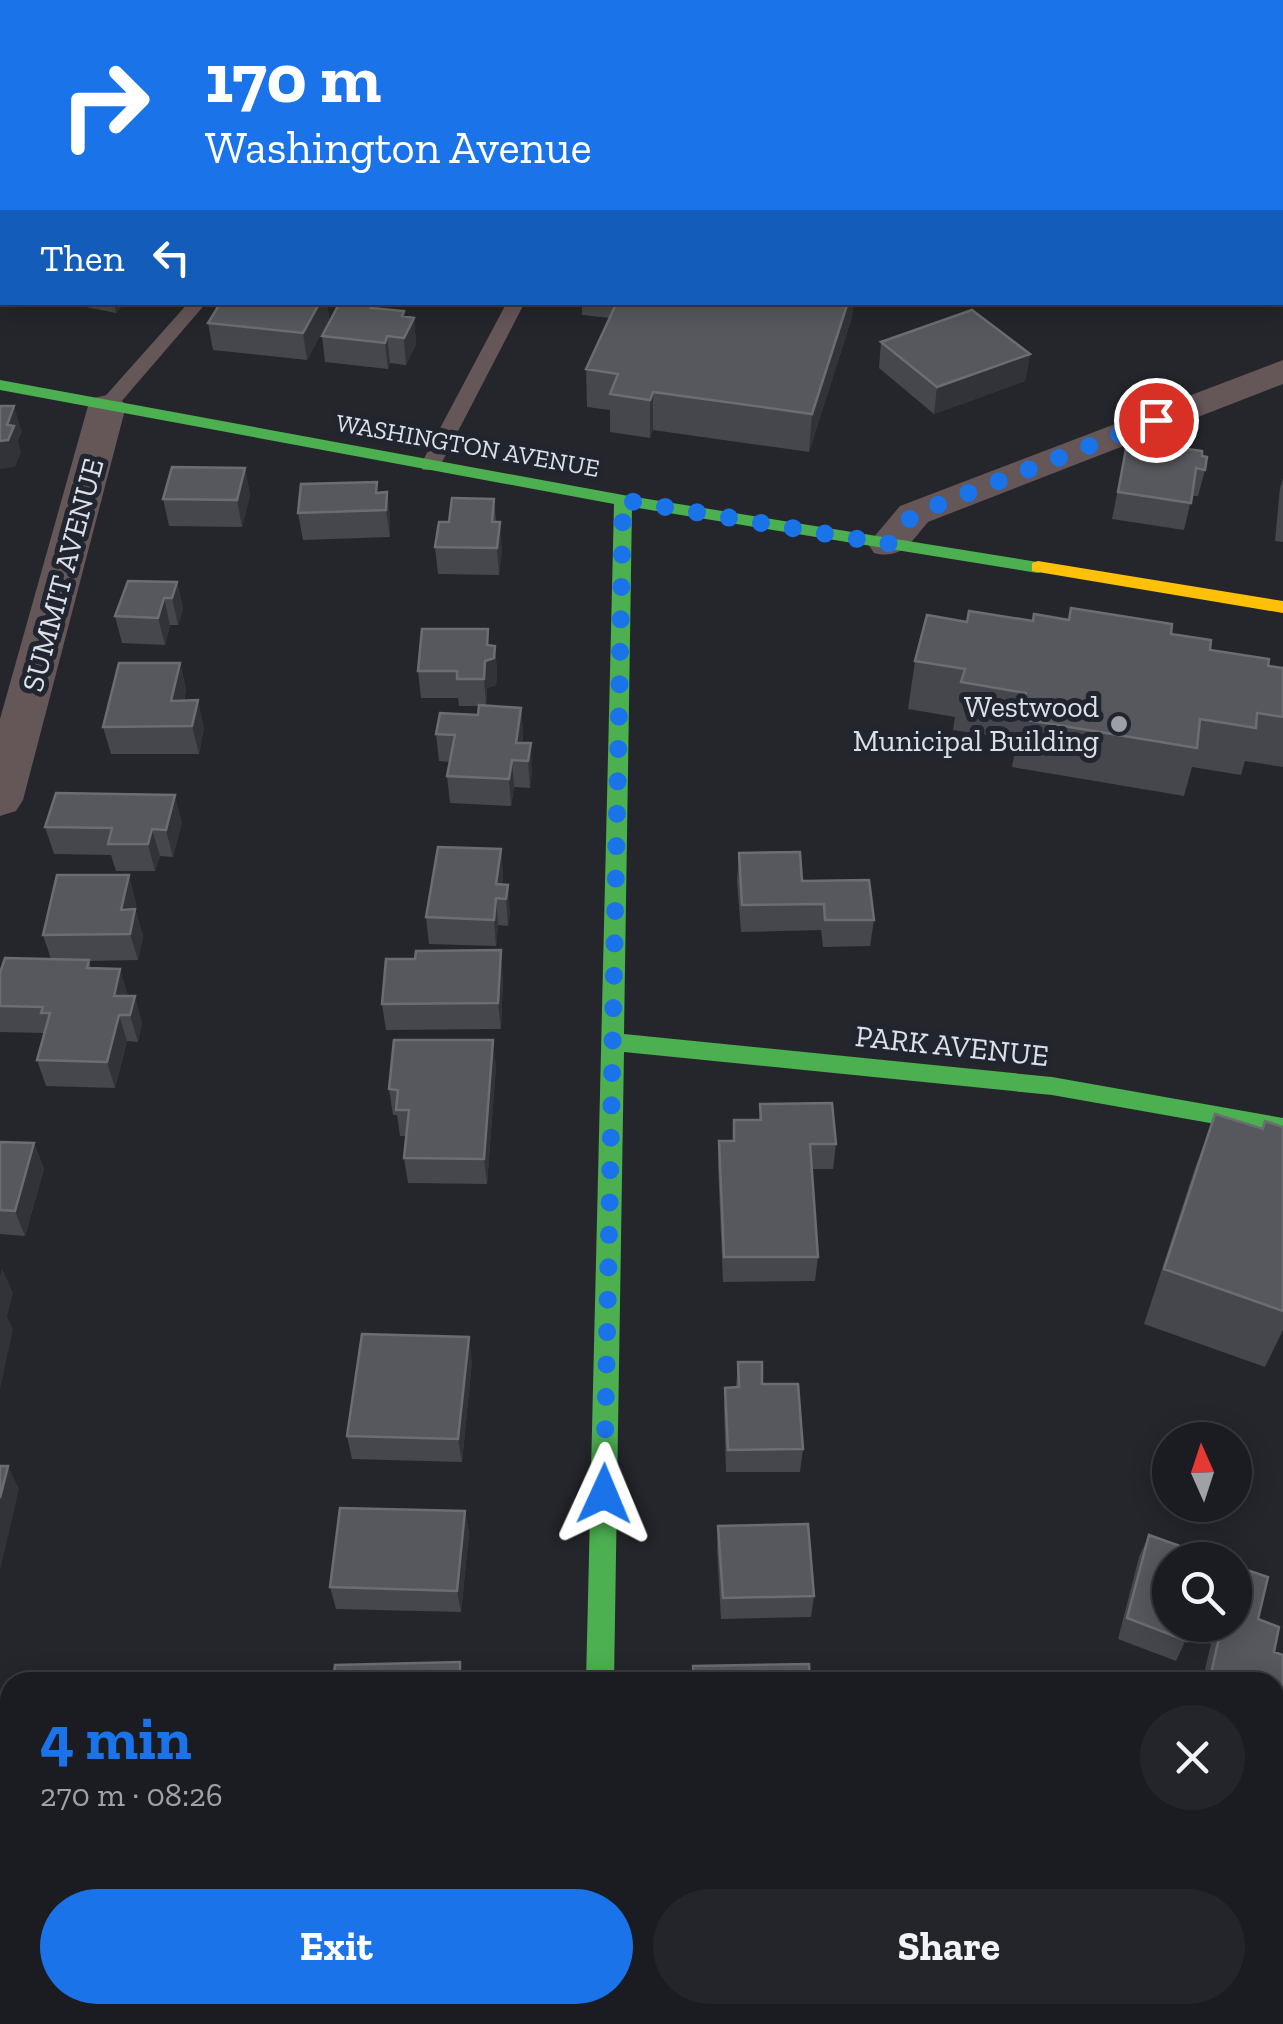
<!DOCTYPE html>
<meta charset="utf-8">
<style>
body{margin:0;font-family:"Zilla Slab",serif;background:#24252a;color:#f1f3f6;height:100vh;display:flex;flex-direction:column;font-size:38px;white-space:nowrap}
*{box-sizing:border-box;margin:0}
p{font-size:32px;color:#a0a1a5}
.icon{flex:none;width:55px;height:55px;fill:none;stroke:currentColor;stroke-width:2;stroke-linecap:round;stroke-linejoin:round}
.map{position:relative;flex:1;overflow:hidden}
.drawer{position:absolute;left:0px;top:1672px;width:1285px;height:352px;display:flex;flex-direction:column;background:#1b1c21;border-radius:30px 30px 0 0;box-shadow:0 5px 25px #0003,0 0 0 2px #393a3f}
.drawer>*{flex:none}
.hud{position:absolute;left:0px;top:0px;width:1285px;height:305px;box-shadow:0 5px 25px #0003,0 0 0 2px #393a3f;background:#1a73e8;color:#fff;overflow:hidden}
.needle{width:65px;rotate:357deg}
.buttons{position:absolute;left:1152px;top:1422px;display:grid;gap:20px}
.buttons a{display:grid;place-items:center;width:100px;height:100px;border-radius:50%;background:#1b1c21;box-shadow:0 5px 25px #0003,0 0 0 2px #393a3f;font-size:50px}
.pin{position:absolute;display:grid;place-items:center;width:85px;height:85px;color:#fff;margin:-42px;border:5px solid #fff;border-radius:50%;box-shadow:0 2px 10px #0007}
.me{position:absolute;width:110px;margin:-55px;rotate:1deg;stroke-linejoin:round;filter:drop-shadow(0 0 8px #0008)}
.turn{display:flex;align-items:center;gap:35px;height:210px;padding:0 40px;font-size:45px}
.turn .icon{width:130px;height:130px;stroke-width:2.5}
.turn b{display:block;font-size:70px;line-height:85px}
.then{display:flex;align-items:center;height:95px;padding:0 40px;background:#0003;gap:20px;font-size:38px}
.round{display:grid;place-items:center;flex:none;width:105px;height:105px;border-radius:52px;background:#24252a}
.overview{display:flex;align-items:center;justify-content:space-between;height:170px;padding:0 40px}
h1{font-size:60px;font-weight:800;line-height:75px;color:#1a73e8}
.primary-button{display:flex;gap:20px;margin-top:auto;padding:20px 40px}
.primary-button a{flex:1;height:115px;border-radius:60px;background:#1a73e8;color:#fff;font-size:40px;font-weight:800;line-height:115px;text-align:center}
.primary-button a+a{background:#24252a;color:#f1f3f6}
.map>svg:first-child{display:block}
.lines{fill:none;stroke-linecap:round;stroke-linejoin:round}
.lane{fill:#655658;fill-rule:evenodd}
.street{fill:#655658;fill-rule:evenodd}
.fast{fill:#4caf50;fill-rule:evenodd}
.slow{fill:#ffc107;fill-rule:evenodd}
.wall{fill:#45474d}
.shaded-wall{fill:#313339}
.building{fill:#56585d;stroke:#6b6d73;stroke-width:2.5}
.route{stroke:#1a73e8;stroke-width:18;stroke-dasharray:0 32.4}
.poi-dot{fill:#9c9fa6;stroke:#212530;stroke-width:4}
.labels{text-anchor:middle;stroke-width:10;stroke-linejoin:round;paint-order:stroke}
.far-street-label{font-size:25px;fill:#dde0e7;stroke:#212530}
.street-label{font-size:30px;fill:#dde0e7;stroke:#212530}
.poi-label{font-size:30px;fill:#dde0e7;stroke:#212530;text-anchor:end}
</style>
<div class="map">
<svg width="1283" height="2024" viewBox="0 0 1283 2024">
<rect width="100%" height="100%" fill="#24262c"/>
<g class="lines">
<path class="lane" d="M411,0H433L434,2H413Z
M921,0H941L942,2H923Z
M1054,0H1068V2H1054Z
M1134,0H1152L1153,2H1136Z
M189,302H207L114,410H100V402Z
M507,302H525L440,466L437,470H423L420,466Z"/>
<path class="street" d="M0,126H2V144H0Z
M1282,171H1283V191H1282Z
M1283,360V384L928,522C911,542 902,560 874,553L868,544L900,506Z
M107,395L120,398L126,406L23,800L16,811L0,816V719L88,406L94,398Z
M559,2015H629V2024H557Z"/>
<path class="fast" d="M0,380L623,495L1044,563V571L1038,573L632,507L624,1034L1052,1077L1283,1118V1136L1052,1095L624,1052L614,1682H586L614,504L0,390Z"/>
<path class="slow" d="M1038,561L1283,601V613L1032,571V563Z"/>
</g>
<path class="wall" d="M43,0H112L110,2H43Z
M741,0H869L873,2H741Z
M1172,0H1283V103L1282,2H1176Z
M0,50V52L2,50V97L0,92Z
M2,166V209H0V169Z
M61,302H125L116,313Z
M134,302H166L162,307Z
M221,302H327L329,319L307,360L213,350L208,323Z
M582,302H854L852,317L809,452L653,430L650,438L610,432V410L587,407L586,369L610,318L582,315Z
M374,303V308L404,311L405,317L414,318L416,344L406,365L390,363L388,369L325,362L322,336Z
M881,342L1030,354L1025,381L934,414L879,368Z
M1126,449L1152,453L1202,456L1205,470L1198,496H1192L1184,530L1112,519Z
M245,468L250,495L242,527L169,526L163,499Z
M1283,478V542L1275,541L1280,488Z
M378,492H387L390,519V537L303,540L298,513Z
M494,499L496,522L502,549L499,575L438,574L435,547L449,522Z
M177,582L183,609L178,625H170L165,645L122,643L115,616Z
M1032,621L1171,634L1210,650L1283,668V767L1245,761L1241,775L1192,767L1184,796L1012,767L1017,740L953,730L955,717L908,709L915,661L967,622Z
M488,629L489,646H495L497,673L496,685L487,688L486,706L521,708L523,735L522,743L532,770L530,788L514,787L511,806L450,803L447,776L450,762L439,761L436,734L478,715L479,706H459L458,698H421L418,671Z
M180,663L186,690L184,701L204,727L199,754H111L103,727Z
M182,822L173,857L160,856L155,871H116L111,855L54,854L45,827Z
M501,849L503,876L502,885L510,912L508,926L498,925L496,946L429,944L426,917Z
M739,853L802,881L874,920L870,946L823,947L821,930L741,932L737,880Z
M136,902L135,909L143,936L138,960L89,961L91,968L128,996L142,1022L138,1042L127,1041L115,1088L46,1086L37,1060L44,1033L0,1032V973L51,959L43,935Z
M503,977L501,1029L386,1030L382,1004Z
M496,1066L487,1184L408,1183L404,1158L406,1136H400L397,1115H393L389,1089Z
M760,1104L836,1144L833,1169H812L818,1257L815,1281L723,1282L718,1166L719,1141H733L734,1120H759Z
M1215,1114L1262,1129L1283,1127V1330L1265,1367L1144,1324L1194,1171Z
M0,1142L34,1143L44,1169L25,1236L0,1234Z
M472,1361L462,1462L352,1459L347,1436Z
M738,1362L762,1384L803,1449L800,1472H726L724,1411L725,1388L736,1387Z
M465,1511L469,1533L461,1612L336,1609L330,1587Z
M718,1526L814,1596L811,1617L721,1619L717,1548Z
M1149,1535L1170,1625H1235L1258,1619L1274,1652L1283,1655V1730L1275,1727V1682H1202L1211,1644L1188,1635L1176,1661L1118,1639L1139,1557Z
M1275,1765L1283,1768V1891L1275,1888Z
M1279,1966L1283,2024H1208L1210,2015H1275V1970Z"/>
<path class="shaded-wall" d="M93,0H112L110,2H94Z
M210,0H222L223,2H208Z
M114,302H125L116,313Z
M320,302H327L329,319L307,360L303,333Z
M848,302H854L852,317L809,452L812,414Z
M404,311L406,332L414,318L416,344L406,365L402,316Z
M387,336L390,363L388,369L385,343Z
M1030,354L1025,381L934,414L937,387Z
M653,392V430L650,438V400Z
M14,406L22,432L18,441L21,452L15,467L0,469V441Z
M245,468L250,495L242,527L237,500Z
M387,492L390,519V537L386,510Z
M500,522L502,549L499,575L497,548Z
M177,582L183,609L178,625L172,598Z
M164,598L170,625L165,645L158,618Z
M488,629L490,659L495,646L497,673L496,685L487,688L486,706L484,679Z
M180,663L186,690L178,728L171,701Z
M198,700L204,727L199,754L192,726Z
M521,708L523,735L519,760L516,743Z
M531,743L532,770L530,788L528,761Z
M512,760L514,787L511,806L509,779Z
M175,795L182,822L173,857L166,830Z
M152,829L160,856L155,871L148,844Z
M501,849L503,876L500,898L496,884Z
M129,875L136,902L129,936L121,910Z
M508,885L510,912L508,926L506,899Z
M496,898L498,925L496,946L494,920Z
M135,909L143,936L138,960L130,934Z
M501,950L503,977L501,1029L498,1003Z
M120,969L128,995L114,996Z
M135,996L142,1022L138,1042L130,1015Z
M119,1015L127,1041L115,1088L107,1062Z
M493,1040L496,1066L487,1184L484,1159Z
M34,1143L44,1169L25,1236L15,1211Z
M2,1268L13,1293L7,1317L13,1329L0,1389V1277Z
M469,1337L472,1361L462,1462L458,1439Z
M8,1466L19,1489L0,1571V1498Z
M465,1511L469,1533L461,1612L457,1591Z"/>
<path class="building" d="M148,0H210L208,2H162Z
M776,0H869L873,2H780Z
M1283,0V52H1282V2H1272Z
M2,50V74H0V52Z
M2,166V185L0,184V169Z
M221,302H320L303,333L208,323Z
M340,302L374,303L371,308L404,311L402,316L414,318L404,338L387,336L385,343L322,336Z
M617,302H848L812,414L653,392L650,400L610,394L618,374L586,369Z
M972,310L1030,354L937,387L881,342Z
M0,406H14L7,425L14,426L8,440L0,441Z
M1154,444L1202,451V456L1207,457L1205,470L1196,468L1191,503L1118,492L1126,449L1152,453Z
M172,467L245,468L237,500L163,499Z
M377,482L376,493L387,492L386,510L298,513L301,484Z
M452,498L494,499L492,522H500L497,548L435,547L439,522H449Z
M128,581L177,582L172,598H164L158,618L115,616Z
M1071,608L1172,624L1171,634L1211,640L1210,650L1269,659L1268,666L1283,668V717L1257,713L1256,728L1200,719L1197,748L1021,719L1026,693L961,682L965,669L915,661L927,615L967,622L969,611L1033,621L1034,614L1069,620Z
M422,629H488L487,645L495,646L494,658L485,661L484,679H457V671H418Z
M119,663H180L171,701L198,700L192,726L103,727Z
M479,705L521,708L516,743H531L528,761L512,760L509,779L447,776L455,735L436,734L440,713L478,715Z
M56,793L175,795L166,830L152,829L148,844H108L112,828L45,827Z
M438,847L501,849L496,884L508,885L506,899L496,898L494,920L426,917Z
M800,852L802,881L869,880L874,920H825L824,904L742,905L739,853Z
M57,875H129L121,910L135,909L130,934L43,935Z
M501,950L498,1003L382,1004L386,959H415L416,951Z
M5,958L89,960L87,968L120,969L114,996H135L130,1015H119L107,1062L37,1060L50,1013H41L43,1007L0,1006V973Z
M394,1040H493L484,1159L404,1158L409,1110H396L398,1090L389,1089Z
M832,1103L836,1144H810L818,1257H724L719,1141H734V1120H761L760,1104Z
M1215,1114L1263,1129L1265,1121L1283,1127V1311L1164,1269Z
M0,1142L34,1143L15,1211L0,1210Z
M362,1334L469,1337L458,1439L347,1436Z
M738,1362H762V1384H798L803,1449L728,1450L725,1388L739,1387Z
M0,1466H8L0,1498Z
M340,1508L465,1511L457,1591L330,1587Z
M808,1524L814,1596L723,1598L718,1526Z
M1149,1535L1219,1560H1170V1625H1191L1187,1641L1127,1618Z
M1235,1566L1268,1577L1258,1619L1279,1627L1274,1652L1283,1655V1705L1275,1702V1682H1222L1210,1678L1222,1625H1235Z
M460,1662V1682H307V1681H333L335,1665Z
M809,1664L810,1682H694L693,1666Z
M1275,1765L1283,1768V1869L1275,1866Z
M1279,1966L1283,1967V2024H1216L1219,2015H1275V1981Z"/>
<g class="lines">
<path class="route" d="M604,1494L623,500L888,544L914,514L1156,420"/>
</g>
<circle class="poi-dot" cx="1119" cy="724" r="10"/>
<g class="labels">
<g class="far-street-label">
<text transform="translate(468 445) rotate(10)" y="9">WASHINGTON AVENUE</text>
</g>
<g class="street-label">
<text transform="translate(63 575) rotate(-75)" y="10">SUMMIT AVENUE</text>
<text transform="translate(952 1046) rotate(6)" y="10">PARK AVENUE</text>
</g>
<g class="poi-label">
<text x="1099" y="717">Westwood<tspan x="1099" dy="34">Municipal Building</tspan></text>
</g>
</g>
</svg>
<div class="buttons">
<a><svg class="needle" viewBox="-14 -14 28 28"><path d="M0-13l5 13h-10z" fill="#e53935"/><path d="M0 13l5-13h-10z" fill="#a0a1a5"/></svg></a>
<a><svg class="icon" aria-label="search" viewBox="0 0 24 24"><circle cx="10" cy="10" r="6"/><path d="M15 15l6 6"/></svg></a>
</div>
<div class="pin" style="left:1156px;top:420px;background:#d93025"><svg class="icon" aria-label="arrive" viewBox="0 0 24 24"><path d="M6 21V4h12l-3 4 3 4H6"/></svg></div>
<svg class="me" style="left:604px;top:1494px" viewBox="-20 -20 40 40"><path d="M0-17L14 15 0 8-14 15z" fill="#1a73e8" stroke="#fff" stroke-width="4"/></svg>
<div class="hud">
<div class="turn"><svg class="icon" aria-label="right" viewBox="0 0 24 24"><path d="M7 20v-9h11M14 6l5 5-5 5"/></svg><div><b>170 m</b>Washington Avenue</div></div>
<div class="then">Then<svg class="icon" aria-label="left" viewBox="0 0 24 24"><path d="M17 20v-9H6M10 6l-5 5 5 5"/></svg></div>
</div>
<section class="drawer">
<div class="overview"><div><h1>4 min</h1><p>270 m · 08:26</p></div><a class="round"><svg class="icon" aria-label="close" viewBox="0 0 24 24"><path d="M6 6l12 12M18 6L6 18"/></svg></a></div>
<div class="primary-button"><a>Exit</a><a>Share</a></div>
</section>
</div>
